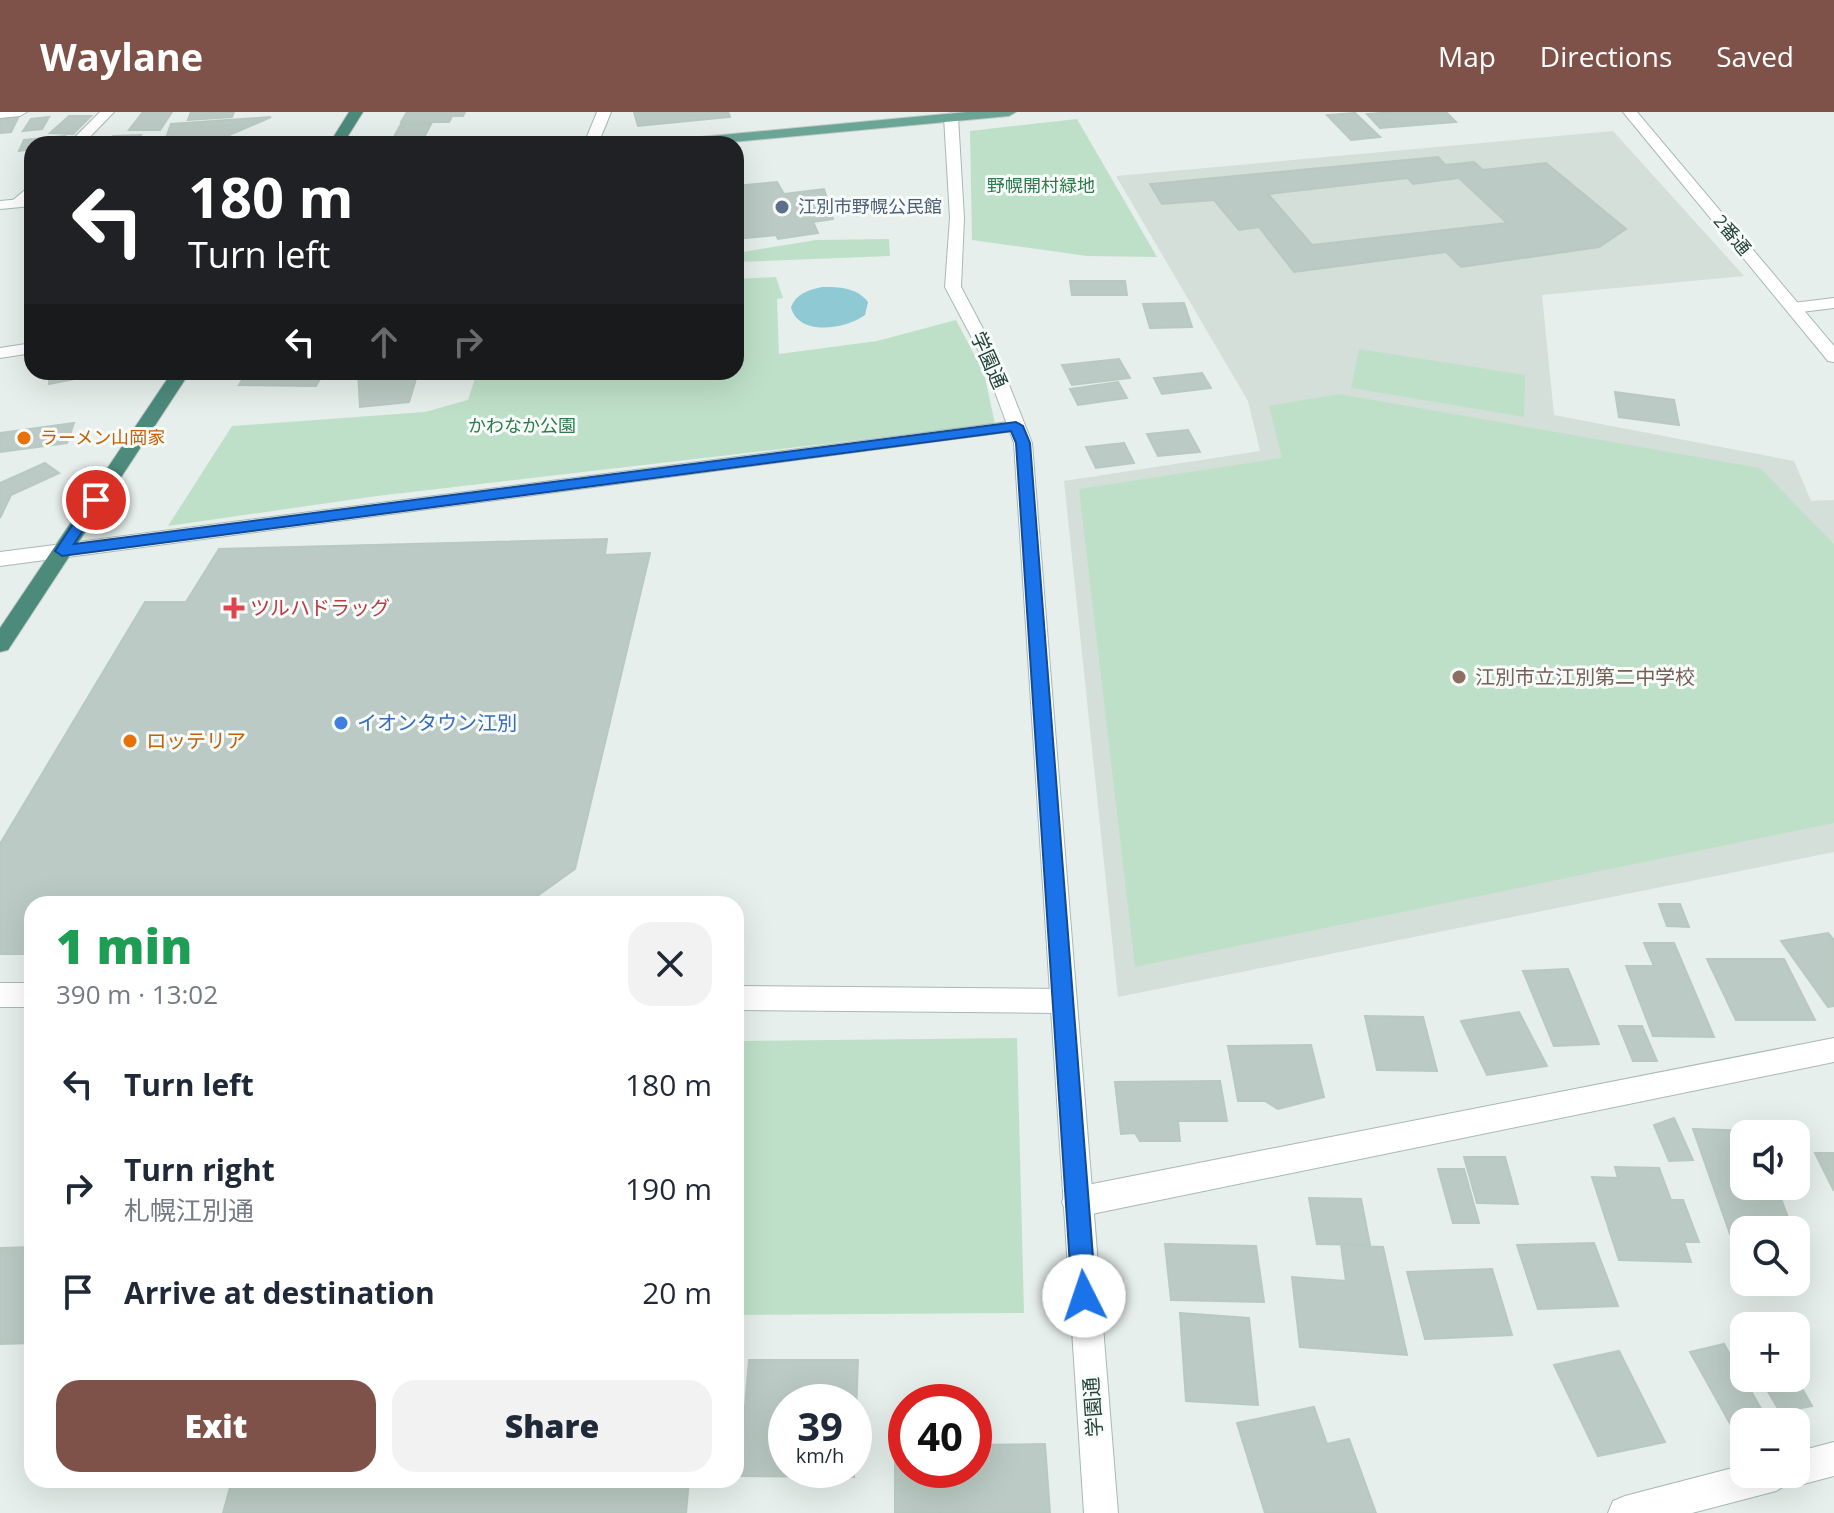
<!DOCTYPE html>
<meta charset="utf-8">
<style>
body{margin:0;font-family:"Open Sans","Noto Sans JP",sans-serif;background:#f2f2f3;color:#1f2937;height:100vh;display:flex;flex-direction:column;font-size:30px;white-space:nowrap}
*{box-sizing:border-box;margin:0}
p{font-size:26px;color:#747a83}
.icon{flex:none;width:44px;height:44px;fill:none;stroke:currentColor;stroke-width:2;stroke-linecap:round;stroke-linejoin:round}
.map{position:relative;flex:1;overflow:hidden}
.panel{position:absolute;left:24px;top:784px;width:720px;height:592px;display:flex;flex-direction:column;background:#fff;border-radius:24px;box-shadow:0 8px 32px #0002}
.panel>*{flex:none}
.banner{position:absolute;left:24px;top:24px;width:720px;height:244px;border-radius:24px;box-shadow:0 8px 32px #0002;background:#202124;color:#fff;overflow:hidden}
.buttons{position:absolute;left:1730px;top:1008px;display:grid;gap:16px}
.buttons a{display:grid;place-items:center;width:80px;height:80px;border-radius:16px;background:#fff;box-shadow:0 8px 32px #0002;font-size:40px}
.speed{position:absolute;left:768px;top:1272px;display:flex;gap:16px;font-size:40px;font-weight:700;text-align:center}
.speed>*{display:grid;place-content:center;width:104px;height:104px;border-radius:50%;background:#fff;box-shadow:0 8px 32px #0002;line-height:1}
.speed small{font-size:20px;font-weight:400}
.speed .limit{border:12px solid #d22;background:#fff;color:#111}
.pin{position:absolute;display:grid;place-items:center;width:68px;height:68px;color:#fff;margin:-34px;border:4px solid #fff;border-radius:50%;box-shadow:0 2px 8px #0007}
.me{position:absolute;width:88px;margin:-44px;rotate:356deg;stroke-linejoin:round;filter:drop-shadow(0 0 6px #0008)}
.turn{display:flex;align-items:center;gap:28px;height:168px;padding:0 32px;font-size:36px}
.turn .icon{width:104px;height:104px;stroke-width:2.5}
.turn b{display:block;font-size:56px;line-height:68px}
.lanes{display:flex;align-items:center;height:76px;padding:0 32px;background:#0003;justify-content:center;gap:40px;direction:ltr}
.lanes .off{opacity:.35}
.round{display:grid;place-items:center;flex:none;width:84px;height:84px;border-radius:24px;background:#f2f2f3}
.headline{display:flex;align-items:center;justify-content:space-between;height:136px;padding:0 32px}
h1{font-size:48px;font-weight:800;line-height:60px;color:#1e9e55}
.cta{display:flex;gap:16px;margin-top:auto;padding:16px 32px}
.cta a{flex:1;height:92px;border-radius:24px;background:#7f5249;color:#fff;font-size:32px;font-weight:800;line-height:92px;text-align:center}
.cta a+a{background:#f2f2f3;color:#1f2937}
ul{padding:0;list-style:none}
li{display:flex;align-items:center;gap:24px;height:104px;padding:0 32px}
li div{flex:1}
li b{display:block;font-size:30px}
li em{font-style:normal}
header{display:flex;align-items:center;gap:48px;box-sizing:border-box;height:112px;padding:0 40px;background:#7f5249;color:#fff}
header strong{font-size:38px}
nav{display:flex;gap:44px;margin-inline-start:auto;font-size:28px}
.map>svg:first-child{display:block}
.built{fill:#d4dfda}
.green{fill:#bfe0c8}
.water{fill:#8ec9d4}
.building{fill:#bbcac4;stroke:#b8c9c2;stroke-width:2;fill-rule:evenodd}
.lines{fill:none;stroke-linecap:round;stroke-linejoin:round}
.minor-casing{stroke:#a8b8b2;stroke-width:2}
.tertiary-casing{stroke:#a8b8b2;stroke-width:2}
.secondary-casing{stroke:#a4bbb3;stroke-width:2}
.primary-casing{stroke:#c2cac8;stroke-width:2}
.trunk-casing{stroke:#c2cac8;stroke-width:2}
.minor{fill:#fff;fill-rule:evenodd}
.tertiary{fill:#fff;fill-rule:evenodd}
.secondary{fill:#fff;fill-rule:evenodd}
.primary{fill:#6aa596;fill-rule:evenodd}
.trunk{fill:#4c8a7c;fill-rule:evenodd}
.route{fill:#1a73e8;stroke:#114b97;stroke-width:2}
.service-dot{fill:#5c6f8a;stroke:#f7fbf9;stroke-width:3}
.food-dot{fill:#e8710a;stroke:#f7fbf9;stroke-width:3}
.health-dot{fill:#e0444e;stroke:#f7fbf9;stroke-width:3}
.education-dot{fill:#8d6e63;stroke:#f7fbf9;stroke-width:3}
.shop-dot{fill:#3f7fe0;stroke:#f7fbf9;stroke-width:3}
.labels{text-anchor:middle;stroke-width:6;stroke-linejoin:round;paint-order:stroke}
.far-park-label{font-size:18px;fill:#2d7a4b;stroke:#f7fbf9}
.far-service-label{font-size:18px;fill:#4e5e75;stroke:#f7fbf9;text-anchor:start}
.far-street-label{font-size:18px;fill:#24423a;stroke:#f7fbf9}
.far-food-label{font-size:18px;fill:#c56008;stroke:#f7fbf9;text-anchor:start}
.street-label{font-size:20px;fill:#24423a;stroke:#f7fbf9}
.health-label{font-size:20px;fill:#be3a42;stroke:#f7fbf9;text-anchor:start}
.education-label{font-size:20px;fill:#785e54;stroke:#f7fbf9;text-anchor:start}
.shop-label{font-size:20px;fill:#366cbe;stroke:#f7fbf9;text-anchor:start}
.food-label{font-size:20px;fill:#c56008;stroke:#f7fbf9;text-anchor:start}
</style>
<header>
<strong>Waylane</strong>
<nav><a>Map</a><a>Directions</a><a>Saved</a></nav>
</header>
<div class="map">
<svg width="1834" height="1401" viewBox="0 0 1834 1401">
<rect width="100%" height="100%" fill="#e6efeb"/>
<path class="built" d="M1613,19L1744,164L1542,183L1554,303L1794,349L1811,389L1834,388V740L1118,885L1064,369L1260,339L1248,289L1116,64Z"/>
<path class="green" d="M1077,7L1157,145L1087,144L972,128L970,19Z
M889,127L890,144L736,150V141L816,128Z
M776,165L783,186L777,187L779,242L877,229L956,208L984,261L995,312L377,384L168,414L232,314L425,300L468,288L477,260H736V167Z
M1359,237L1525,263L1524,305L1351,276Z
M1339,282L1760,356L1834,432V711L1135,855L1079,377L1282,346L1269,294Z
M1017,926L1024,1201L736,1203V996L742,929Z"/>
<path class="water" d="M822,175C839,175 856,175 868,190L865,203C846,217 798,225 791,195C796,182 808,178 822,175Z"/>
<path class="building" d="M143,0H172L160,18H129Z
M191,0H234L232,5L188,8Z
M407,0H465L463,4H452L449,10H401Z
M634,0H728L730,5L638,14Z
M1395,0H1446L1456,10L1380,16L1367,2Z
M1355,1L1380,25L1351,28L1327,3Z
M69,4H91L73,22L50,21Z
M49,5L42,17L23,19L31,7Z
M271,5L209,32H164L171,12Z
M18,6L11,20L0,21V7Z
M401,12H431L423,27L390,32Z
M141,23L135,32H107L113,24Z
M65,24L62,32H32V37L19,39L24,28Z
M460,27V32H410V31Z
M1438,45L1445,53L1474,50L1483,58L1546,51L1626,117L1599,135L1461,155L1446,140L1294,160L1259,115L1239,118L1214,88L1162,92L1150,72ZM1408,66L1413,72L1459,66L1507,111L1312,133L1268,82Z
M777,70L784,82L824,77L833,107L813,110L818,121L778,127L776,123L736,127V74Z
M1070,169H1125L1127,183H1072Z
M1184,191L1192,215L1150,216L1143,192Z
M1119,247L1130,266L1072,273L1062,253Z
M50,260H109L49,272Z
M247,260H324L316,274L239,273Z
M358,260H418L409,290L360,295Z
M1202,261L1211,276L1162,282L1154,266Z
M1118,270L1127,286L1078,293L1070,277Z
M1615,280L1674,288L1679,313L1619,305Z
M74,311L67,331L0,340V321Z
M1188,318L1200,340L1158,344L1147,322Z
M1124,331L1134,351L1096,356L1086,335Z
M45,351L59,361L11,383L0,406V371Z
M607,427L605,443L650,441L575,757L526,792H32V842H0V732L145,490H186L219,437Z
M1659,792H1680L1689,815L1667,814Z
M1828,821L1834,828V894L1828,895L1781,829Z
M1644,831H1674L1714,925L1653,924L1626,854H1654Z
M1707,847H1784L1815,908H1736Z
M1568,857L1599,932L1554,934L1523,859Z
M1519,900L1547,954L1487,963L1461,909Z
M1365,904L1423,905L1437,959L1377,958Z
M1619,914H1642L1657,949H1633Z
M1311,933L1324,985L1278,997L1265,989H1238L1228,934Z
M1220,969L1227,1009H1178L1180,1029H1140L1135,1021L1121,1022L1115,970Z
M1674,1006L1693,1048L1669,1049L1654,1013Z
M1693,1017L1755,1019L1756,1022H1744V1074H1776L1793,1118H1744V1123L1730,1122Z
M1815,1041H1834V1079Z
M1464,1045H1505L1518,1092L1477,1091Z
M1615,1055L1659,1056L1671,1088H1683L1699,1130H1684L1691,1150L1619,1148L1592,1065L1618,1066Z
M1438,1057H1464L1479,1111H1453Z
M1309,1086L1361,1087L1370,1133L1317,1132Z
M1594,1131L1618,1194L1538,1197L1517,1133Z
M1165,1132L1256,1134L1264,1190L1171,1188Z
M1341,1133L1383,1135L1407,1243L1300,1235L1292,1165L1346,1169Z
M32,1135V1231L0,1232V1139L1,1136Z
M1492,1157L1512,1223L1425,1227L1407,1160Z
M1180,1201L1249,1206L1258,1293L1186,1289Z
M1724,1232L1767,1307L1732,1315L1690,1240Z
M1619,1239L1665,1330L1598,1344L1554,1253Z
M749,1248H858L854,1354V1290H786V1358H854V1365L739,1364Z
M1760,1266H1796L1812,1294L1780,1300Z
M1314,1295L1327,1332L1349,1327L1376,1401H1265L1237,1311Z
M1045,1332L1050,1401H895V1334H906V1358H974V1333Z
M232,1368H689L686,1401H223Z"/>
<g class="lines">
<g class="minor-casing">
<path id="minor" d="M0,0H27L20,4L0,6Z
M100,0H114L83,32H68Z
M597,0H611L598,32H584Z
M32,72V84L22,95H12V89Z
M1834,186V196L1793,201L1785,196L1793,191Z
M32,231V241L0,246V236Z
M1016,309L1022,310L1025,314L1022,318L0,454V440Z
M0,871H32V895H0Z
M736,874L1062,877L1072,881L1075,889L1072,897L1062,901L736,898Z
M1834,926V950L1077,1105L1066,1100L1062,1090L1066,1080L1077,1075Z
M1834,1330V1364L1796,1374L1789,1371L1776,1379L1692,1401H1608L1613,1389L1625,1384L1744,1353V1362H1796V1340Z"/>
</g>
<g class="tertiary-casing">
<path id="tertiary" d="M1623,0H1637L1834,234V250L1828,249Z
M951,1L958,5L964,106L961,175L998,245L1032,331L1118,1401H1084L1014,331L982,245L945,175L950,106L944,5Z"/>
</g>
<g class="secondary-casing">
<path id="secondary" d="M32,86V94L0,97V89Z"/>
</g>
<g class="primary-casing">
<path id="primary" d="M967,0H1016L1009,4L711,32H661L668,28Z"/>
</g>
<g class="trunk-casing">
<path id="trunk" d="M349,0H363L343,32H329Z
M172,260H190L8,538L0,540V516Z"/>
</g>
<use href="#minor" class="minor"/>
<use href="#tertiary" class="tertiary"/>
<use href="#secondary" class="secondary"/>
<use href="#primary" class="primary"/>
<use href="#trunk" class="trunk"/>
</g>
<path class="route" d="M1016,310L1023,314L1030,331L1096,1184L1093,1192L1084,1196L1076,1192L1072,1184L1016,331L1011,319L62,444L55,439L91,385L96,383L103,388L74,432Z"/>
<circle class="service-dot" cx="782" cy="95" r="8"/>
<g class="food-dot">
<circle cx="24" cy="326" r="8"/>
<circle cx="130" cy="629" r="8"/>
</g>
<path class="health-dot" d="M230 484h8v8h8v8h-8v8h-8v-8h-8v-8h8z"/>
<circle class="education-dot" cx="1459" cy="565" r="8"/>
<circle class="shop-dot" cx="341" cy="611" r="8"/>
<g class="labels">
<g class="far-park-label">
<text x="1041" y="80">野幌開村緑地</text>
<text x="522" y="320">かわなか公園</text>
</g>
<g class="far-service-label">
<text x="798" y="101">江別市野幌公民館</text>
</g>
<g class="far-street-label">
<text transform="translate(1732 123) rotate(50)" y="6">2番通</text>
</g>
<g class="far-food-label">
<text x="40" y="332">ラーメン山岡家</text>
</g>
<g class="street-label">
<text transform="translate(989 248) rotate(66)" y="7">学園通</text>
<text transform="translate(1093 1295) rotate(-94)" y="7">学園通</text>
</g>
<g class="health-label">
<text x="250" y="503">ツルハドラッグ</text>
</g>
<g class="education-label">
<text x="1475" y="572">江別市立江別第二中学校</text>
</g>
<g class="shop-label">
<text x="357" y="618">イオンタウン江別</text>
</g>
<g class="food-label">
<text x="146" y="636">ロッテリア</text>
</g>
</g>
</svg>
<div class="buttons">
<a><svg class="icon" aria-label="sound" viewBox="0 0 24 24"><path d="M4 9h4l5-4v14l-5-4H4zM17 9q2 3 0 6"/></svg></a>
<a><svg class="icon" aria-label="search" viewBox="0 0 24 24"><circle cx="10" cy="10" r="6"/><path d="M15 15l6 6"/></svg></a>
<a>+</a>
<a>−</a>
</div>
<div class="speed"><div>39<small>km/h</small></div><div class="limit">40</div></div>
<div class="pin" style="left:96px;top:388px;background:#d93025"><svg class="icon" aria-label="arrive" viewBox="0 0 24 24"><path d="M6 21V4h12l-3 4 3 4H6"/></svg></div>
<svg class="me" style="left:1084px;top:1184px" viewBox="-20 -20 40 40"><circle r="19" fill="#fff"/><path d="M0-13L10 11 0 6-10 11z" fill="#1a73e8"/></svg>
<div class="banner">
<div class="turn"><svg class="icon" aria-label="left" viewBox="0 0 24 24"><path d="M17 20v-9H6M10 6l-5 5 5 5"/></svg><div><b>180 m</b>Turn left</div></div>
<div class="lanes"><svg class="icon" aria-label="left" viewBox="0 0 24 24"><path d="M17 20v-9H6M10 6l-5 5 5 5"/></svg><svg class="icon off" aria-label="ahead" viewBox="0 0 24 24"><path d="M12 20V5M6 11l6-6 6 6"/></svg><svg class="icon off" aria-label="right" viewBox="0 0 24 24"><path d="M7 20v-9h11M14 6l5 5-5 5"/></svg></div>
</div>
<section class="panel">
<div class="headline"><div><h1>1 min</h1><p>390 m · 13:02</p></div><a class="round"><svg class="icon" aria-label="close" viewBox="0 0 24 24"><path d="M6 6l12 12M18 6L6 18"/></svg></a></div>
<ul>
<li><svg class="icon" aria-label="left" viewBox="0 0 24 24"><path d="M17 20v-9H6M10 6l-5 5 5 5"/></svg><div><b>Turn left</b></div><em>180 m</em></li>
<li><svg class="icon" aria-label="right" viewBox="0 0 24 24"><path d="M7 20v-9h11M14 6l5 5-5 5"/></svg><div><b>Turn right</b><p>札幌江別通</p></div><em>190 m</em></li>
<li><svg class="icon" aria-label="arrive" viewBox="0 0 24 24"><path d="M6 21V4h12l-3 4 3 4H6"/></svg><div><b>Arrive at destination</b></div><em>20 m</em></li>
</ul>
<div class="cta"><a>Exit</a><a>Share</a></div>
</section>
</div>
